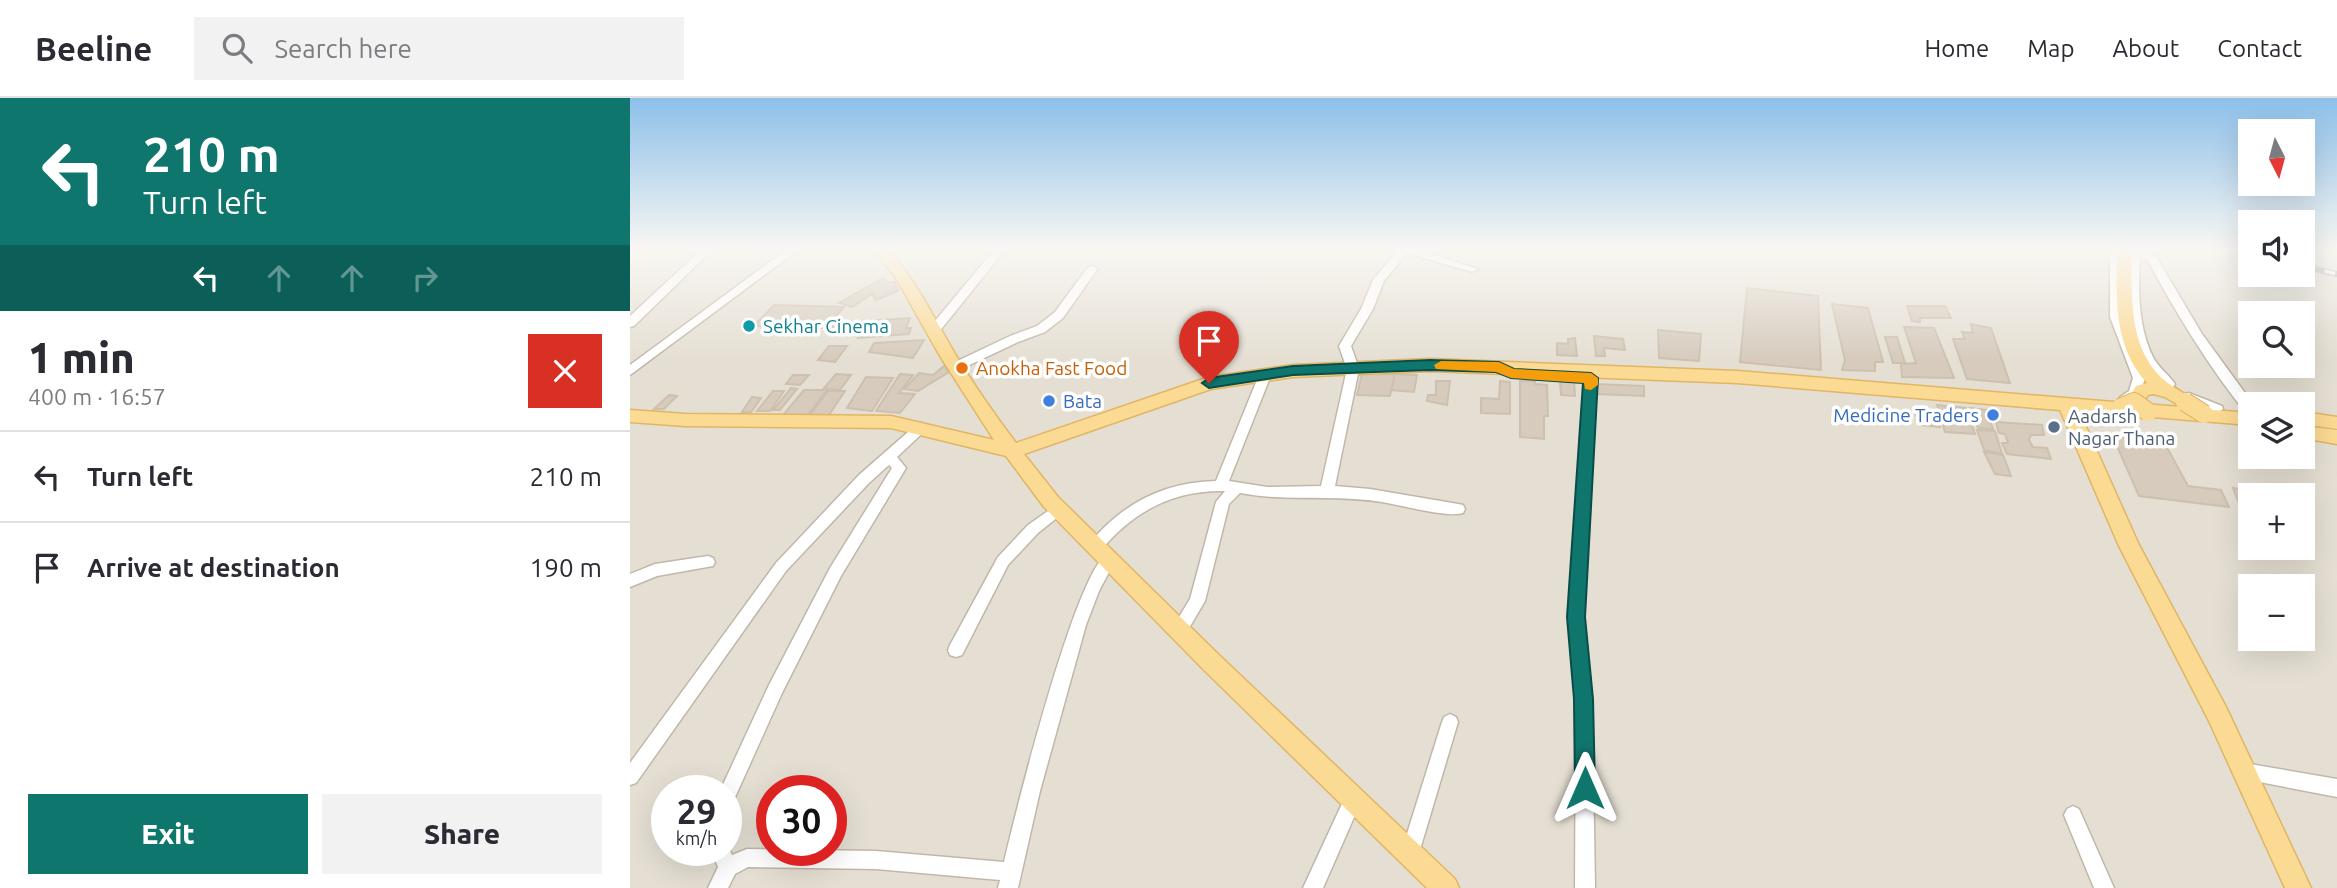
<!DOCTYPE html>
<meta charset="utf-8">
<style>
body{margin:0;font-family:Ubuntu,sans-serif;background:#f2f2f3;color:#2b2b33;height:100vh;display:flex;flex-direction:column;font-size:26px;white-space:nowrap}
*{box-sizing:border-box;margin:0}
p{font-size:23px;color:#7c7c81}
.icon{flex:none;width:38px;height:38px;fill:none;stroke:currentColor;stroke-width:2;stroke-linecap:round;stroke-linejoin:round}
.map{position:relative;flex:1;overflow:hidden}
.sheet{display:flex;flex-direction:column;background:#fff;width:630px}
.sheet>*{flex:none}
.guide{background:#0f766e;color:#fff;overflow:hidden}
.needle{width:46px;rotate:174deg}
.buttons{position:absolute;left:1608px;top:21px;display:grid;gap:14px}
.buttons a{display:grid;place-items:center;width:77px;height:77px;border-radius:0px;background:#fff;box-shadow:0 7px 28px #0002;font-size:35px}
.speed{position:absolute;left:21px;top:677px;display:flex;gap:14px;font-size:35px;font-weight:700;text-align:center}
.speed>*{display:grid;place-content:center;width:91px;height:91px;border-radius:50%;background:#fff;box-shadow:0 7px 28px #0002;line-height:1}
.speed small{font-size:18px;font-weight:400}
.speed .limit{border:10px solid #d22;background:#fff;color:#111}
.pin{position:absolute;display:grid;place-items:center;width:60px;height:60px;color:#fff;margin:-72px -30px;border-radius:50% 50% 50% 0;rotate:-45deg;box-shadow:0 0 7px #0007}
.pin .icon{rotate:45deg}
.me{position:absolute;width:77px;margin:-38px;rotate:0deg;stroke-linejoin:round;filter:drop-shadow(0 0 5px #0008)}
.turn{display:flex;align-items:center;gap:24px;height:147px;padding:0 28px;font-size:32px}
.turn .icon{width:91px;height:91px;stroke-width:2.5}
.turn b{display:block;font-size:49px;line-height:60px}
.lanes{display:flex;align-items:center;height:66px;padding:0 28px;background:#0003;justify-content:center;gap:35px;direction:ltr}
.lanes .off{opacity:.35}
.round{display:grid;place-items:center;flex:none;width:74px;height:74px;border-radius:0px;background:#f2f2f3}
.head{display:flex;align-items:center;justify-content:space-between;height:119px;padding:0 28px}
h1{font-size:42px;font-weight:800;line-height:52px}
.cta{display:flex;gap:14px;margin-top:auto;padding:14px 28px}
.cta a{flex:1;height:80px;border-radius:0px;background:#0f766e;color:#fff;font-size:28px;font-weight:800;line-height:80px;text-align:center}
.cta a+a{background:#f2f2f3;color:#2b2b33}
ul{padding:0;list-style:none}
li{display:flex;align-items:center;gap:21px;height:91px;padding:0 28px;border-top:2px solid #e1e1e2}
li div{flex:1}
li b{display:block;font-size:26px}
li em{font-style:normal}
header{display:flex;align-items:center;gap:42px;box-sizing:border-box;height:98px;padding:0 35px;background:#fff;border-bottom:2px solid #e1e1e2}
header strong{font-size:33px}
nav{display:flex;gap:38px;margin-inline-start:auto;font-size:24px}
.search{width:490px;height:63px;background:#f2f2f3;display:flex;align-items:center;gap:18px;box-sizing:border-box;padding:0 24px;border-radius:0px;color:#7c7c81;font-size:26px}
main{display:flex;flex:1;min-height:0}
.map>svg:first-child{display:block}
.residential{fill:#e5dfd3;fill-rule:evenodd}
.building{fill:#d6cbbd;stroke:#cdc0ae;stroke-width:2}
.lines{fill:none;stroke-linecap:round;stroke-linejoin:round}
.minor-casing{stroke:#c0b7aa;stroke-width:3}
.major-casing{stroke:#e0b664;stroke-width:3}
.minor{fill:#fff;fill-rule:evenodd}
.major{fill:#fbda94;fill-rule:evenodd}
.rail-casing{stroke:#949494;stroke-width:6}
.rail{stroke:#fff;stroke-width:3.5;stroke-dasharray:11;stroke-linecap:butt}
.major-bridge-casing{stroke:#e0b664;stroke-width:20;stroke-linecap:butt}
.major-bridge{stroke:#fbda94;stroke-width:18}
.route{fill:#0f766e;stroke:#0a4d48;stroke-width:2}
.slow{fill:#f59e0b}
.culture-dot{fill:#0f9aa8;stroke:#fff;stroke-width:2.5}
.food-dot{fill:#e8710a;stroke:#fff;stroke-width:2.5}
.shop-dot{fill:#3f7fe0;stroke:#fff;stroke-width:2.5}
.service-dot{fill:#5c6f8a;stroke:#fff;stroke-width:2.5}
.labels{text-anchor:middle;stroke-width:7;stroke-linejoin:round;paint-order:stroke}
.culture-label{font-size:19px;fill:#0d838f;stroke:#fff;text-anchor:start}
.food-label{font-size:19px;fill:#c56008;stroke:#fff;text-anchor:start}
.shop-label{font-size:19px;fill:#366cbe;stroke:#fff;text-anchor:start}
.service-label{font-size:19px;fill:#4e5e75;stroke:#fff;text-anchor:start}
</style>
<header>
<strong>Beeline</strong>
<div class="search"><svg class="icon" aria-label="search" viewBox="0 0 24 24"><circle cx="10" cy="10" r="6"/><path d="M15 15l6 6"/></svg>Search here</div>
<nav><a>Home</a><a>Map</a><a>About</a><a>Contact</a></nav>
</header>
<main>
<section class="sheet">
<div class="guide">
<div class="turn"><svg class="icon" aria-label="left" viewBox="0 0 24 24"><path d="M17 20v-9H6M10 6l-5 5 5 5"/></svg><div><b>210 m</b>Turn left</div></div>
<div class="lanes"><svg class="icon" aria-label="left" viewBox="0 0 24 24"><path d="M17 20v-9H6M10 6l-5 5 5 5"/></svg><svg class="icon off" aria-label="ahead" viewBox="0 0 24 24"><path d="M12 20V5M6 11l6-6 6 6"/></svg><svg class="icon off" aria-label="ahead" viewBox="0 0 24 24"><path d="M12 20V5M6 11l6-6 6 6"/></svg><svg class="icon off" aria-label="right" viewBox="0 0 24 24"><path d="M7 20v-9h11M14 6l5 5-5 5"/></svg></div>
</div>
<div class="head"><div><h1>1 min</h1><p>400 m · 16:57</p></div><a class="round" style="background:#d93025;color:#fff"><svg class="icon" aria-label="close" viewBox="0 0 24 24"><path d="M6 6l12 12M18 6L6 18"/></svg></a></div>
<ul>
<li><svg class="icon" aria-label="left" viewBox="0 0 24 24"><path d="M17 20v-9H6M10 6l-5 5 5 5"/></svg><div><b>Turn left</b></div><em>210 m</em></li>
<li><svg class="icon" aria-label="arrive" viewBox="0 0 24 24"><path d="M6 21V4h12l-3 4 3 4H6"/></svg><div><b>Arrive at destination</b></div><em>190 m</em></li>
</ul>
<div class="cta"><a>Exit</a><a>Share</a></div>
</section>
<div class="map">
<svg width="1707" height="790" viewBox="0 0 1707 790">
<rect width="100%" height="100%" fill="#f2ede4"/>
<path class="residential" d="M0,152H1620V177H1673V152H1707V790H0ZM1620,215H1673V268H1620ZM1620,306H1673V359H1620ZM1620,397H1673V450H1620ZM1620,488H1673V541H1620ZM37,693H96V752H37ZM142,693H201V752H142Z"/>
<path class="building" d="M253,180L260,185L265,184L268,193L246,202L242,196L222,209L209,205Z
M1117,190L1188,198L1191,272L1110,264Z
M1202,206L1238,210L1253,264H1245V273L1212,272L1215,262Z
M144,207L214,209L196,230L124,228Z
M1277,208H1315L1321,220H1290V224L1282,223Z
M280,220L276,230H281L279,236L228,240L230,234L198,236L205,225Z
M1341,226L1361,230L1380,285L1337,281L1323,241H1335L1332,234L1343,235Z
M1274,229L1304,230L1324,280L1272,279L1271,266L1286,265Z
M1028,232L1071,236L1069,263L1029,260Z
M964,238L993,241L995,252L974,250L975,258H966Z
M1255,239H1267L1275,265H1263Z
M945,240L947,258L927,257V245L938,246V241Z
M294,242L283,260L239,254L244,245Z
M199,248H217L205,264L188,262Z
M314,268L319,274L288,293L274,291L289,275L303,277Z
M206,276L221,277L210,292L194,290Z
M270,276L283,277L269,295L285,296L270,315L246,313Z
M732,276H765L760,298L727,297Z
M765,276L787,277L784,294L761,292Z
M163,277H179L170,287L156,286Z
M236,279L263,280L242,313L217,310Z
M930,282H944L945,298L931,297Z
M806,283H820L817,307L797,303L798,297H806Z
M870,283L880,284V316L851,315V300L869,301Z
M890,283H905V286L917,287L918,318H914V341L890,339Z
M965,286L1014,288V298L966,296Z
M161,290L167,291L150,312H143Z
M174,292H197L178,317H153Z
M143,293H154L140,313H127Z
M198,293H215L199,317H180Z
M39,297L47,298L34,311H24Z
M122,299L131,300L121,314H112Z
M1307,307L1336,310L1345,336L1315,334Z
M1340,310L1356,312L1363,331L1348,330Z
M1286,317L1307,319L1310,329L1291,327Z
M1366,324L1412,327L1414,337H1401L1399,342L1403,349L1417,350L1421,361L1377,356L1372,345H1378L1375,336L1369,335Z
M1347,332L1365,333L1372,356L1354,352Z
M1482,337L1534,344L1558,388L1591,392L1599,409L1509,398Z
M1354,354L1373,357L1381,378L1365,376Z
M1603,390L1632,395L1633,397H1620V417L1613,416Z"/>
<g class="lines">
<g class="minor-casing">
<path id="minor" d="M71,152H82L4,228L0,229V218Z
M156,152H168L0,277V267Z
M364,152H375L308,235H300V229Z
M768,152H788L848,171L842,174L777,155L754,183L743,211L721,248L729,271L705,388L740,391L828,406L833,407L835,411L833,415C817,420 771,407 752,404C705,396 657,404 610,395L599,406L575,503L555,537L549,539L543,537L541,532L560,501L586,404L595,393C543,392 504,413 471,452H461L459,448L461,444C493,405 535,384 586,383L629,277L635,273L641,277L599,383L637,389L691,388L717,271L709,248L731,211L743,182Z
M1480,152H1490L1492,219L1515,280L1509,299L1496,303L1490,299L1499,293L1503,280L1480,219Z
M1500,152H1510L1525,157L1572,236L1623,306H1620V315L1615,314C1577,266 1546,215 1517,161L1510,159C1508,192 1508,231 1524,261C1530,271 1539,277 1545,286L1543,289H1535C1497,254 1495,200 1500,152Z
M462,168L468,171L466,173L433,220L415,234L388,244L329,272H321L319,269L321,266L380,238L407,228L425,214L458,169Z
M961,276L967,280L954,519L962,601L965,790H945L946,601L938,519L955,280Z
M1559,295L1592,308L1593,311L1587,315L1554,302L1553,299L1554,296Z
M291,325L298,330L267,359L276,370L211,478L152,595L102,706L96,709V693H90L139,587L200,470L262,370L259,367L239,385L156,473L6,685L0,687V665L146,465L229,377L286,327Z
M428,406L433,407L435,411L433,415L408,435L378,467L332,557L326,559L320,557L318,552L320,547L368,459L398,427Z
M479,455L484,457L486,461L469,493L456,527L410,693L388,790H368L370,782L246,771L118,769L105,776L98,790H78L88,769L81,752H96V745L102,757L117,751L246,753L374,764C384,721 447,466 479,455Z
M78,458L83,460L85,464L83,468L27,478L0,489V476L25,466Z
M820,616L826,619L828,624L789,755L787,762L780,764L773,762L771,755L812,624L814,619Z
M1614,665L1707,681V699L1614,681L1608,679L1605,673L1608,667Z
M723,692L729,695L732,701L693,790H673L717,695Z
M1443,708L1449,711L1484,790H1464L1434,717L1437,711Z"/>
</g>
<g class="major-casing">
<path id="major" d="M244,152H259C286,183 304,220 325,256C344,287 364,316 386,345L579,279L663,267L800,261L1107,273L1496,305L1506,288L1517,285C1483,248 1486,199 1487,152H1501C1503,192 1497,240 1526,274C1535,285 1549,292 1561,300L1564,304L1557,310L1620,315V327L1449,313L1509,447L1596,609L1681,790H1655L1579,623L1489,448L1430,312L1107,285L800,273L663,279L581,291L394,356L428,399L589,557L825,781L829,790H797L573,571L414,409L376,358L261,330L55,328L0,324V312L55,316L261,318L364,342L310,258L266,180ZM1523,296L1535,299L1552,309L1512,306L1518,297Z
M1673,314L1707,319V331L1673,326Z
M1673,328L1707,332V346L1673,340Z"/>
</g>
<use href="#minor" class="minor"/>
<use href="#major" class="major"/>
<g class="rail-casing">
<path id="rail" d="M1598,152L1620,157
M1673,168L1707,176"/>
</g>
<use href="#rail" class="rail"/>
<g class="major-bridge-casing">
<path id="major-bridge" d="M1555,304L1574,316
M1490,310L1504,304L1518,314"/>
</g>
<use href="#major-bridge" class="major-bridge"/>
</g>
<linearGradient id="sky" x2="0" y2="1"><stop stop-color="#8cc0ea"/><stop offset="0.58" stop-color="#f9f7f3"/><stop offset="1" stop-color="#f9f7f3" stop-opacity="0"/></linearGradient>
<rect width="1707" height="262" fill="url(#sky)"/>
<path class="route" d="M800,262L869,264L884,271L961,275L968,280L955,519L963,601L965,690L962,697L955,700L948,697L945,690L944,601L937,519L953,285L881,280L866,274L800,272L663,277L579,290L572,285L579,280L663,268Z"/>
<path class="slow" d="M811,263L869,264L884,271L961,275L968,280V287L961,292L955,291L954,285L881,280L866,274L806,271L804,267Z"/>
<circle class="culture-dot" cx="119" cy="228" r="7"/>
<circle class="food-dot" cx="332" cy="270" r="7"/>
<g class="shop-dot">
<circle cx="419" cy="303" r="7"/>
<circle cx="1363" cy="317" r="7"/>
</g>
<circle class="service-dot" cx="1424" cy="329" r="7"/>
<g class="labels">
<g class="culture-label">
<text x="133" y="235">Sekhar Cinema</text>
</g>
<g class="food-label">
<text x="346" y="277">Anokha Fast Food</text>
</g>
<g class="shop-label">
<text x="433" y="310">Bata</text>
<text x="1349" y="324" text-anchor="end">Medicine Traders</text>
</g>
<g class="service-label">
<text x="1438" y="325">Aadarsh<tspan x="1438" dy="22">Nagar Thana</tspan></text>
</g>
</g>
</svg>
<div class="buttons">
<a><svg class="needle" viewBox="-14 -14 28 28"><path d="M0-13l5 13h-10z" fill="#e53935"/><path d="M0 13l5-13h-10z" fill="#7c7c81"/></svg></a>
<a><svg class="icon" aria-label="sound" viewBox="0 0 24 24"><path d="M4 9h4l5-4v14l-5-4H4zM17 9q2 3 0 6"/></svg></a>
<a><svg class="icon" aria-label="search" viewBox="0 0 24 24"><circle cx="10" cy="10" r="6"/><path d="M15 15l6 6"/></svg></a>
<a><svg class="icon" aria-label="layers" viewBox="0 0 24 24"><path d="M12 4l9 5-9 5-9-5zM3 14l9 5 9-5"/></svg></a>
<a>+</a>
<a>−</a>
</div>
<div class="speed"><div>29<small>km/h</small></div><div class="limit">30</div></div>
<div class="pin" style="left:579px;top:285px;background:#d93025"><svg class="icon" aria-label="arrive" viewBox="0 0 24 24"><path d="M6 21V4h12l-3 4 3 4H6"/></svg></div>
<svg class="me" style="left:955px;top:690px" viewBox="-20 -20 40 40"><path d="M0-17L14 15 0 8-14 15z" fill="#0f766e" stroke="#fff" stroke-width="4"/></svg>
</div>
</main>
